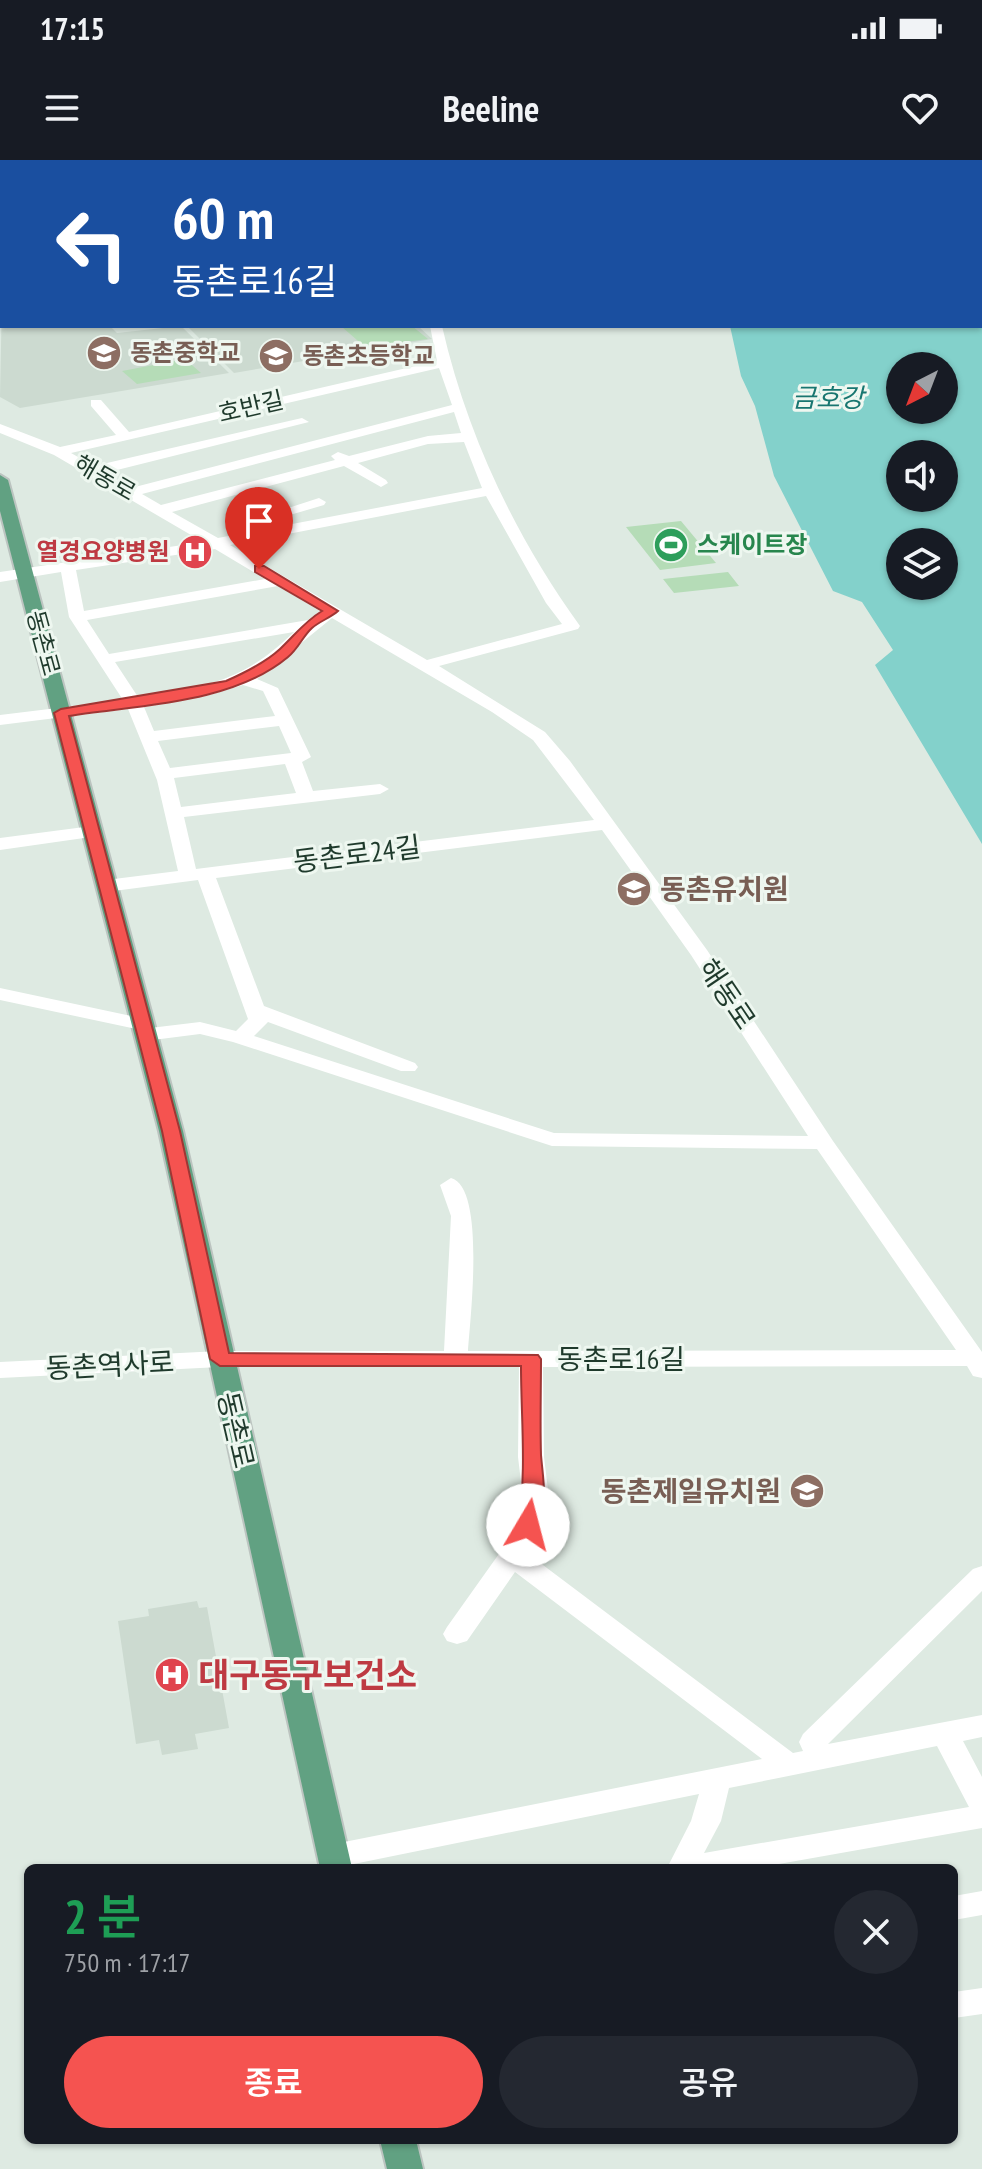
<!DOCTYPE html>
<html lang="ko">
<meta charset="utf-8">
<style>
body{margin:0;font-family:"PT Sans Narrow","Noto Sans KR",sans-serif;background:#242831;color:#f1f3f6;height:100vh;display:flex;flex-direction:column;font-size:30px;white-space:nowrap}
*{box-sizing:border-box;margin:0}
p{font-size:26px;color:#9ea1a6}
.icon{flex:none;width:44px;height:44px;fill:none;stroke:currentColor;stroke-width:2;stroke-linecap:round;stroke-linejoin:round}
.map{position:relative;flex:1;overflow:hidden}
.sheet{position:absolute;left:24px;top:1704px;width:934px;height:280px;display:flex;flex-direction:column;background:#171b24;border-radius:12px;box-shadow:0 2px 6px #0004}
.sheet>*{flex:none}
.hud{position:absolute;left:0px;top:0px;width:982px;height:168px;box-shadow:0 2px 6px #0004;background:#1a4fa0;color:#fff;overflow:hidden}
.needle{width:52px;rotate:222deg}
.fabs{position:absolute;left:886px;top:192px;display:grid;gap:16px}
.fabs a{display:grid;place-items:center;width:72px;height:72px;border-radius:50%;background:#171b24;box-shadow:0 2px 6px #0004;font-size:40px}
.pin{position:absolute;display:grid;place-items:center;width:68px;height:68px;color:#fff;margin:-82px -34px;border-radius:50% 50% 50% 0;rotate:-45deg;box-shadow:0 0 8px #0007}
.pin .icon{rotate:45deg}
.me{position:absolute;width:88px;margin:-44px;rotate:8deg;stroke-linejoin:round;filter:drop-shadow(0 0 6px #0008)}
.turn{display:flex;align-items:center;gap:28px;height:168px;padding:0 40px;font-size:36px}
.turn .icon{width:104px;height:104px;stroke-width:2.5}
.turn b{display:block;font-size:56px;line-height:68px}
.round{display:grid;place-items:center;flex:none;width:84px;height:84px;border-radius:42px;background:#242831}
.summary{display:flex;align-items:center;justify-content:space-between;height:136px;padding:0 40px}
h1{font-size:48px;font-weight:600;line-height:60px;color:#1e9e55}
.button{display:flex;gap:16px;margin-top:auto;padding:16px 40px}
.button a{flex:1;height:92px;border-radius:48px;background:#f55350;color:#fff;font-size:32px;font-weight:600;line-height:92px;text-align:center}
.button a+a{background:#242831;color:#f1f3f6}
.status{display:flex;justify-content:space-between;align-items:center;height:56px;padding:0 40px;background:#171b24;direction:ltr}
.status svg{height:22px;fill:currentColor}
header{display:flex;justify-content:space-between;align-items:center;height:104px;padding:0 40px;background:#171b24;font-size:36px;font-weight:600}
.map>svg:first-child{display:block}
.built{fill:#ccdad0}
.green{fill:#b5dcb7}
.water{fill:#83d1cb;fill-rule:evenodd}
.lines{fill:none;stroke-linecap:round;stroke-linejoin:round}
.major-casing{stroke:#bcc4c0;stroke-width:4}
.minor{fill:#fff;fill-rule:evenodd}
.major{fill:#61a182;fill-rule:evenodd}
.route{fill:#f55350;stroke:#9f3634;stroke-width:2}
.labels{text-anchor:middle;stroke-width:6;stroke-linejoin:round;paint-order:stroke}
.far-education-label{font-size:24px;font-weight:bold;fill:#785e54;stroke:#eef7f0;text-anchor:start}
.far-street-label{font-size:24px;fill:#1f3a2c;stroke:#eef7f0}
.far-leisure-label{font-size:24px;font-weight:bold;fill:#27864d;stroke:#eef7f0;text-anchor:start}
.far-health-label{font-size:24px;font-weight:bold;fill:#be3a42;stroke:#eef7f0;text-anchor:end}
.far-water-label{font-size:26px;font-style:italic;fill:#187670;stroke:#eef7f0}
.street-label{font-size:28px;fill:#1f3a2c;stroke:#eef7f0}
.education-label{font-size:28px;font-weight:bold;fill:#785e54;stroke:#eef7f0;text-anchor:start}
.near-health-label{font-size:34px;font-weight:bold;fill:#be3a42;stroke:#eef7f0;text-anchor:start}
</style>
<div class="status"><b>17:15</b><svg viewBox="0 0 49 12"><path d="M0 12V9h3v3zM5 12V6h3v6zM10 12V3h3v9zM15 12V0h3v12zM26 1h20v11H26zM47 4h2v5h-2z"/></svg></div>
<header><svg class="icon" aria-label="menu" viewBox="0 0 24 24"><path d="M4 6h16M4 12h16M4 18h16"/></svg>Beeline<svg class="icon" aria-label="heart" viewBox="0 0 24 24"><path d="M12 20l-8-8c-3-5 5-10 8-4 3-6 11-1 8 4z"/></svg></header>
<div class="map">
<svg width="982" height="2009" viewBox="0 0 982 2009">
<rect width="100%" height="100%" fill="#deeae2"/>
<path class="built" d="M2,136V166H110L117,173L181,166L229,213L20,248L0,237Z
M187,166H418L432,179L234,213Z
M197,1441L199,1448L207,1447L229,1568L195,1574L198,1589L162,1595L159,1580L136,1584L118,1461L149,1456L148,1449Z"/>
<path class="green" d="M412,166L428,179L365,187L342,167Z
M185,199L201,213L137,224L122,211Z
M681,361L716,403L660,410L626,367Z
M728,412L739,426L674,433L663,419Z"/>
<path class="water" d="M980,62L982,65V684L875,505L893,490L862,442L833,431L774,316L755,246L741,216L730,166H980ZM900,206H944V250H900ZM900,294H944V338H900ZM900,382H944V426H900Z"/>
<g class="lines">
<g class="major-casing">
<path id="major" d="M0,315L8,320L183,971L352,1708H320L159,971L0,351Z
M380,1980H416L423,2009H387Z"/>
</g>
<path class="minor" d="M40,0H51L52,2H41Z
M300,0H310L311,2H301Z
M0,10H2V16H0Z
M430,166H442C467,275 515,376 580,466L578,469L439,506L545,572L570,601L707,790L833,981L982,1192V1218L973,1216L967,1206L543,1207L544,1297L548,1330L541,1365L527,1393L793,1593L803,1591L799,1582L803,1574L973,1409L982,1406V1431L828,1584L982,1555V1577L963,1581L982,1617V1668L756,1708H667L691,1661L699,1634L334,1708L324,1704L319,1696L324,1688L334,1684L762,1599L515,1412L467,1481L457,1484L447,1481L443,1474L447,1467L501,1391L515,1365L522,1330L518,1297L519,1207H220L0,1218V1202L220,1191H444L451,1056L440,1025L451,1018C486,1027 470,1160 468,1191L956,1190L817,989L552,986L233,882L200,874L145,881L135,875L141,870L0,840V828L150,860L153,864L150,868L200,862L236,871L248,859L198,720L106,732L97,726L106,720L178,711L157,620L128,549L0,565V555L123,540L69,457L61,412L0,422V412L203,382L54,295L0,273V264L60,287L116,275L91,246V240H101L129,272L437,201ZM439,208L452,245L131,328L105,313L309,262L302,258L94,306L71,293ZM454,252L461,273L428,276L349,296L338,292L331,296L335,300L161,345L142,334ZM464,282L482,328L218,378L172,352L344,306L381,327L388,323L386,320L358,303L428,284ZM486,336L546,443L562,464L427,500L230,385ZM215,389L265,419L84,451L76,410ZM278,426L320,451L308,460L109,494L87,460ZM332,458L492,552L533,580L594,660L196,709L184,657L380,634L389,629L380,624L313,631L302,602L311,597L278,528L257,519ZM294,472C241,523 208,526 138,537L115,502ZM243,525L263,531L275,556L154,571L144,547L206,536ZM279,566L291,593L170,608L158,581ZM285,604L296,633L181,647L174,618ZM602,670L691,795L808,976L554,973L254,876L268,862L401,911H415L418,907L415,903L264,846L216,718ZM937,1586L969,1647L704,1693L721,1661L729,1628Z
M319,338L326,342L324,345L249,367L242,363Z
M92,666L98,668L101,672L98,676L0,690V678Z
M982,1731V1755L954,1760V1736Z
M982,1828V1854L954,1858V1832Z"/>
<use href="#major" class="major"/>
</g>
<path class="route" d="M255,406H264L338,451C330,458 320,461 312,468C303,476 298,489 288,497C232,544 138,545 69,556L180,971L229,1193L538,1195L541,1199C541,1231 540,1263 541,1295C543,1320 549,1347 536,1370H521L518,1365C527,1313 521,1258 521,1206H220L210,1199L162,971L54,553L61,549L226,521C244,513 265,503 280,489C295,475 304,462 322,451L255,412Z"/>
<defs>
<g id="school-disc" transform="scale(1.8)"><circle r="9.5" fill="#8d6e63" stroke="#eef7f0"/><path d="M0-5L7-2L0 1L-7-2ZM-4 1L0 2.5L4 1V4Q0 6-4 4Z" fill="#fff"/></g>
<g id="stadium-disc" transform="scale(1.8)"><circle r="9.5" fill="#2e9e5b" stroke="#eef7f0"/><path d="M0-5a6.5 5 0 1 0 0 10a6.5 5 0 1 0 0-10ZM-3.5-1.8h7v3.6h-7Z" fill="#fff"/></g>
<g id="hospital-disc" transform="scale(1.8)"><circle r="9.5" fill="#e0444e" stroke="#eef7f0"/><path d="M-5-5h3v3.5h4V-5h3V5h-3V1.5h-4V5h-3Z" fill="#fff"/></g>
</defs>
<g fill-rule="evenodd">
<use href="#school-disc" x="104" y="193"/>
<use href="#school-disc" x="276" y="196"/>
<use href="#stadium-disc" x="671" y="385"/>
<use href="#hospital-disc" x="195" y="392"/>
<use href="#school-disc" x="634" y="729"/>
<use href="#school-disc" x="807" y="1331"/>
<use href="#hospital-disc" x="172" y="1515"/>
</g>
<g class="labels">
<g class="far-education-label">
<text x="130" y="201">동촌중학교</text>
<text x="302" y="204">동촌초등학교</text>
</g>
<g class="far-street-label">
<text transform="translate(251 247) rotate(-13)" y="8">호반길</text>
<text transform="translate(105 318) rotate(30)" y="8">해동로</text>
<text transform="translate(43 483) rotate(75)" y="8">동촌로</text>
</g>
<g class="far-leisure-label">
<text x="697" y="393">스케이트장</text>
</g>
<g class="far-health-label">
<text x="169" y="400">열경요양병원</text>
</g>
<g class="far-water-label">
<text x="828" y="247">금호강</text>
</g>
<g class="street-label">
<text transform="translate(357 694) rotate(-7)" y="10">동촌로24길</text>
<text transform="translate(727 834) rotate(56)" y="10">해동로</text>
<text x="621" y="1209">동촌로16길</text>
<text transform="translate(110 1205) rotate(-3)" y="10">동촌역사로</text>
<text transform="translate(236 1270) rotate(77)" y="10">동촌로</text>
</g>
<g class="education-label">
<text x="660" y="739">동촌유치원</text>
<text x="781" y="1341" text-anchor="end">동촌제일유치원</text>
</g>
<g class="near-health-label">
<text x="198" y="1527">대구동구보건소</text>
</g>
</g>
</svg>
<div class="fabs">
<a><svg class="needle" viewBox="-14 -14 28 28"><path d="M0-13l5 13h-10z" fill="#e53935"/><path d="M0 13l5-13h-10z" fill="#9ea1a6"/></svg></a>
<a><svg class="icon" aria-label="sound" viewBox="0 0 24 24"><path d="M4 9h4l5-4v14l-5-4H4zM17 9q2 3 0 6"/></svg></a>
<a><svg class="icon" aria-label="layers" viewBox="0 0 24 24"><path d="M12 4l9 5-9 5-9-5zM3 14l9 5 9-5"/></svg></a>
</div>
<div class="pin" style="left:259px;top:409px;background:#d93025"><svg class="icon" aria-label="arrive" viewBox="0 0 24 24"><path d="M6 21V4h12l-3 4 3 4H6"/></svg></div>
<svg class="me" style="left:528px;top:1365px" viewBox="-20 -20 40 40"><circle r="19" fill="#fff"/><path d="M0-13L10 11 0 6-10 11z" fill="#f55350"/></svg>
<div class="hud">
<div class="turn"><svg class="icon" aria-label="left" viewBox="0 0 24 24"><path d="M17 20v-9H6M10 6l-5 5 5 5"/></svg><div><b>60 m</b>동촌로16길</div></div>
</div>
<section class="sheet">
<div class="summary"><div><h1>2 분</h1><p>750 m · 17:17</p></div><a class="round"><svg class="icon" aria-label="close" viewBox="0 0 24 24"><path d="M6 6l12 12M18 6L6 18"/></svg></a></div>
<div class="button"><a>종료</a><a>공유</a></div>
</section>
</div>
